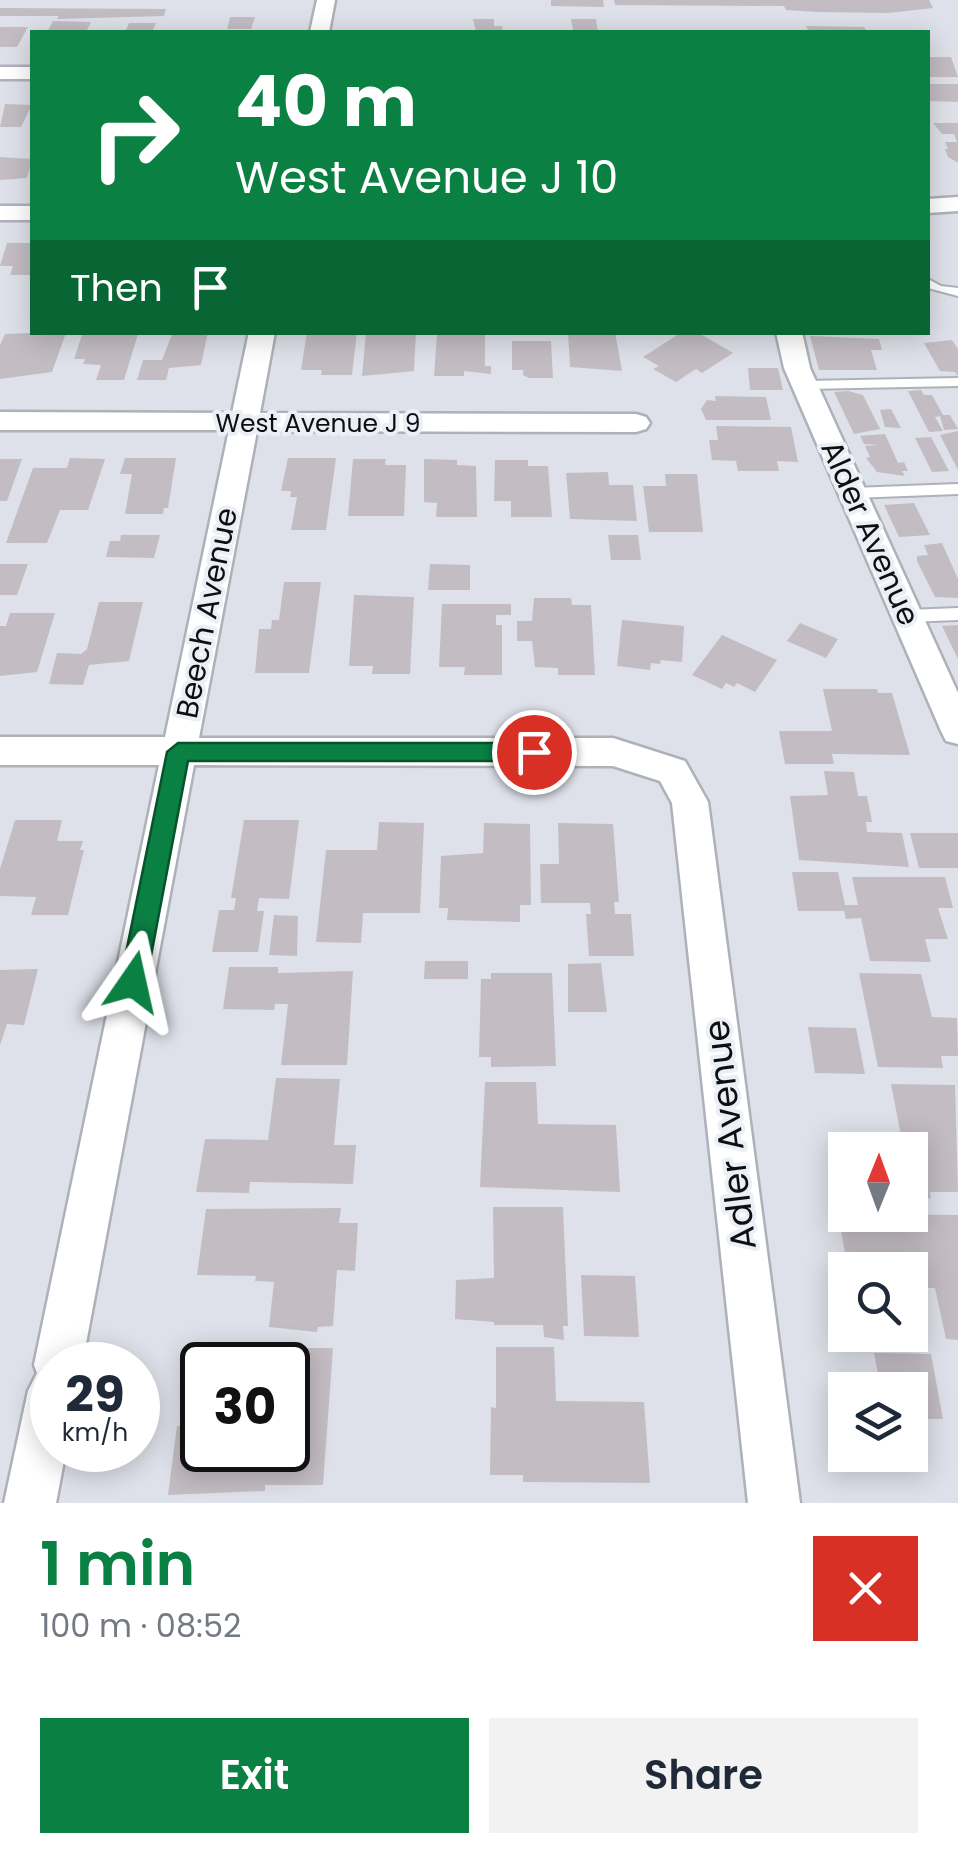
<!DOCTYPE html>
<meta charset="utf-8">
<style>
body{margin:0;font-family:Poppins,sans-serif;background:#f2f2f3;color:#1f2937;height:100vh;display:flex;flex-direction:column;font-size:38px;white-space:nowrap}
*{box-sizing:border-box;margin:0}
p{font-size:32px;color:#747a83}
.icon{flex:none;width:55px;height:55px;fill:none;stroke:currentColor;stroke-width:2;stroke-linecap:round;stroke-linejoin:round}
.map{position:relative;height:1503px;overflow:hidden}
.side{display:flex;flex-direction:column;background:#fff;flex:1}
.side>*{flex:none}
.hud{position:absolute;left:30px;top:30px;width:900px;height:305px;border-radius:0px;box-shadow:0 5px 25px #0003;background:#0b8043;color:#fff;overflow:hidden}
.needle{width:65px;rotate:1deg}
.fabs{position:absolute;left:828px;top:1132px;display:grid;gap:20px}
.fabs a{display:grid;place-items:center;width:100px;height:100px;border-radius:0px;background:#fff;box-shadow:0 5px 25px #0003;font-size:50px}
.speed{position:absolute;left:30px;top:1342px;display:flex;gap:20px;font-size:50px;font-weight:700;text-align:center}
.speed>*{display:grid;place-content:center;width:130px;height:130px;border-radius:50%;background:#fff;box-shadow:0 5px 25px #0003;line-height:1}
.speed small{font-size:25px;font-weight:400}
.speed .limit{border:5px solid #111;border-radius:15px;background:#fff;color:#111}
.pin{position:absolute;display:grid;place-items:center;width:85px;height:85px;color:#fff;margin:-42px;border:5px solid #fff;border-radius:50%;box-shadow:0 2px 10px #0007}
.me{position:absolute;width:110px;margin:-55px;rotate:11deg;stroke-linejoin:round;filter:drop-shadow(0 0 8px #0008)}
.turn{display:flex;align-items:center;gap:35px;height:210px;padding:0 40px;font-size:45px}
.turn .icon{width:130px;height:130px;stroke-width:2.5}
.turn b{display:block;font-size:70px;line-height:85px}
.then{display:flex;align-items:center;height:95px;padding:0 40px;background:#0003;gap:20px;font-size:38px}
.round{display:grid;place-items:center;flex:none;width:105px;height:105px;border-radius:0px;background:#f2f2f3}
.summary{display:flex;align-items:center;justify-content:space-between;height:170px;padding:0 40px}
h1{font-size:60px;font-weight:600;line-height:75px;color:#0b8043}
.action{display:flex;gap:20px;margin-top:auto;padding:20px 40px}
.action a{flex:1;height:115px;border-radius:0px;background:#0b8043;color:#fff;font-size:40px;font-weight:600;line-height:115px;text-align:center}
.action a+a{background:#f2f2f3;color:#1f2937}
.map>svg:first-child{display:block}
.building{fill:#c3bdc3}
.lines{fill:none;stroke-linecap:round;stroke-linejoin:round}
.service-casing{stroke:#aeb1b9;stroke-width:4}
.minor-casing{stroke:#aeb1b9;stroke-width:5}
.service{fill:#fff;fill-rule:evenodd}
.minor{fill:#fff;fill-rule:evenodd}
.route{fill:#0b8043;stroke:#07532c;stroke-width:2.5}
.labels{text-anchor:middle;stroke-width:8;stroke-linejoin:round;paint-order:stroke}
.far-street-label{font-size:25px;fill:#0e0f11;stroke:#ebeff6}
.street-label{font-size:30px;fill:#0e0f11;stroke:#ebeff6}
.near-street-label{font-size:35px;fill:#0e0f11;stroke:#ebeff6}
</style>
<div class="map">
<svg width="958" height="1503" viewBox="0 0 958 1503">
<rect width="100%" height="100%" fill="#dee1e9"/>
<path class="building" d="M551,0H603L604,7L551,6Z
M614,0H929L933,8L888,13L818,12L786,10L784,6L615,5Z
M0,8L166,9L164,16L57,19L59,16H0Z
M230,17H255L251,29H227Z
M473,19H494V26H502L503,32H476Z
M571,19H596L598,32L573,30Z
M53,21L91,22L86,32H47Z
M129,23H156L152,32H125Z
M806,26L864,27L867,32H809Z
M0,27H28L17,47H0Z
M928,57H951L958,77H928Z
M928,84H958V102L929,101Z
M5,104L32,105L21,127H0Z
M933,123H958V163L948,157L945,149H948L945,142H957L954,134H942Z
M0,157L32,159L27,178L0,180Z
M7,243H32V275H10L13,266H0Z
M83,332L138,334L124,380H96L101,365L83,364L85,359H74Z
M173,332H208L201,365L169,368L166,380H137L143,360H162Z
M307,332H357L352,375H321L322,370H301Z
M366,332H416L414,371L362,376Z
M450,332H485V366H491V374L464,371V376H434L437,335Z
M568,332H615L622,371L570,367Z
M682,332H697L733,353L702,373L696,369L676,382L653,369L659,366L643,357Z
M29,333H66L52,372L0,379V345L5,334Z
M810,336L879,339L882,350H871L877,370H819Z
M952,340L958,349V376L955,372L940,371L924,343Z
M512,341H551L553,378H529L523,375V370H512Z
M748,368H778L783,390H750Z
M921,390L924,395H932L943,415H950L958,429L944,430L940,416L935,417L943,431L929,432L908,391Z
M848,391L863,395L880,429L854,434L834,392Z
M715,396L766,397L771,420H706L701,409L707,400L716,401Z
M891,409L901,428L885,427L880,410Z
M716,426L791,427L798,462L777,461L779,471H738L736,461L712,460L709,440H718Z
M958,431V470L940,435Z
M885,434L898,463L904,462L908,471H902L905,476L877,472L866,458L870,457L865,446L879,445L864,444L860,436Z
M931,437L949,471L932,472L915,438Z
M70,458L105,459L88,510H60L47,543H6L33,468H67Z
M125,458H176L168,508H164L163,514H125L132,474H120Z
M288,458H336L326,530H291L297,497H290L291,491H281Z
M0,459H22L7,501H0Z
M353,459H386L385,465H406L404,516H348Z
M424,459L457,460V465L476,466L477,517H436L437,503L424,502Z
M495,460H528V466H548L552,517H511V501H494Z
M608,472L609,485H633L637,521L570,519L566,473Z
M665,474H697L703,532H649L643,486H666Z
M914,503L930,535L899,537L884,505Z
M121,535H160L154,558L106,557L110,541H120Z
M608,535H638L641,560H611Z
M942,543L958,579V598L935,597L917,561V556L928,555L924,545Z
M0,564H28L17,595H0Z
M430,564L470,565V590H428Z
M284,582H321L309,673H255L259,629H271L272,620H279Z
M354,595L414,597L410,674H372L373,666H349Z
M534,598H571L572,605H591L595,675H558V668L535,667L532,641H517V621H532Z
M99,602H143L129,661L89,665L83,685L49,684L57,653L81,654L87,649Z
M442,604H511V615H496V625H502V675H464L465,667H439Z
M10,613H55L37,672L0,676V626H6Z
M622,620L684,626L682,662L661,660L660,664L651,663L650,670L617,666Z
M800,623L838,639L826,658L787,641Z
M958,625V659L942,626Z
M722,635L777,660L755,692L737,683L734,687L726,683L722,689L692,675Z
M823,689H877L878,693H892L910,755L832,754L834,764H785L779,731H832Z
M824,771L854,772L858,796H867L872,822H866L867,832L902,833L909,867L799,860L790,796L828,795Z
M15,820H62L57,841H83L80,850H84L68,915H31L36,897L0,896V869Z
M244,820H299L289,899L259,898L257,911H264L258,952H212L219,910H234L236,898H231Z
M379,822L424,823L420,913H363L361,943L316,942L326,850H377Z
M484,823L530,824L531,905H520V922L447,920L448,908H439L441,856L483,853Z
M558,823L613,824L619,902H614L615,914H631L634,956H589L586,914H591L590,903H541L540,864H559Z
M910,833H958V868H919Z
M792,872H838L845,905H858L852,877H945L953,908H938L948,939H925L931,962L870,961L861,918L846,919L844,911H798Z
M274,915L298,916L297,956L269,955Z
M425,961H468V979H424Z
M601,963L607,1012H568V964Z
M229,967H278V973L353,971L347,1065H281L288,1004H275L274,1010L223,1009Z
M38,969L24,1025L7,1024L0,1045V970Z
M491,973H552L556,1066L491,1067V1057H479L481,979H491Z
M859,973L921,974L932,1017L957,1018L958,1056H941L943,1068L878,1067Z
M808,1027L856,1028L865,1074L815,1073Z
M276,1078L340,1079L334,1145H356L353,1184L250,1182L249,1193L196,1192L205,1139L268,1140Z
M485,1082H536L538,1124L616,1125L620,1192L480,1187Z
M891,1084L955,1085L958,1192H930L931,1198L910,1202V1150H882L881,1144H894L892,1135L901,1136Z
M493,1207H563L568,1326H563L564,1340L544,1337L543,1325H494V1322L455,1319L456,1280L494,1278Z
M341,1208L339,1223H358L355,1271L337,1270L333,1326L318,1327L317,1332L269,1327L274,1282L255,1281L256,1276L197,1275L206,1209Z
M838,1214L958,1215V1340L946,1339L935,1288H910V1270H848Z
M581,1275L635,1276L639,1337L584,1336Z
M496,1347H554L556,1401L644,1402L650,1483L523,1482V1475H490L491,1407L496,1408Z
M259,1348H333L323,1485H265V1491L168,1495L177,1426H202V1450H288V1365H257Z
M874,1353L931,1354L943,1419H910V1390H881Z"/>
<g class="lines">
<g class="service-casing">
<path id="service" d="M928,279L941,286L958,288V296L928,288Z
M958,378V386L805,389L798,385L805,381Z
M958,484V494L852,498L845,493L852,488Z
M958,608V620L907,622L899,616L907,610Z"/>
</g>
<g class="minor-casing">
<path id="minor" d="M317,0H335L329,32H310Z
M0,67H32V79H0Z
M958,197V211L928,213V199Z
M0,206H32V220H0Z
M249,332H275L260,413L636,414L646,417L650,423L646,429L636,432L257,431L199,738H613L685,761L708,802L800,1503H748L672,803L660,781L613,766L194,765L82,1365H52V1450H66L56,1503H4L28,1391L37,1373L34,1365L159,765H0V737H165L229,430H0V412L232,413Z
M776,332H802L810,368L958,693V744L946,741L941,731L784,368Z"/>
</g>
<use href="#service" class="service"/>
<use href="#minor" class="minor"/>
</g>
<path class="route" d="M178,743H534L546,752L534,761H188L146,982L142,990L133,994L124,990L120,982L167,752Z"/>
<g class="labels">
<g class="far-street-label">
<text x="318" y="432">West Avenue J 9</text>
</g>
<g class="street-label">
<text transform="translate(870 533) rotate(66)" y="10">Alder Avenue</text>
<text transform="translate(207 613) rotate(-79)" y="10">Beech Avenue</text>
</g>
<g class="near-street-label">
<text transform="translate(730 1135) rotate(-97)" y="12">Adler Avenue</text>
</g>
</g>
</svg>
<div class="fabs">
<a><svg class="needle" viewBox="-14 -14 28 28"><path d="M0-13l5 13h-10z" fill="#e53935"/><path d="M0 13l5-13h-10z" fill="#747a83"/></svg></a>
<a><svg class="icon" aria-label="search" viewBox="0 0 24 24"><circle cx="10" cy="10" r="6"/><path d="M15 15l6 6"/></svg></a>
<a><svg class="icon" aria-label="layers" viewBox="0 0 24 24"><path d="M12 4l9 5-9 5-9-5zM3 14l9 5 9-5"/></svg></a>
</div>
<div class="speed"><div>29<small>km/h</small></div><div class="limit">30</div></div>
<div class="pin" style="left:534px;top:752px;background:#d93025"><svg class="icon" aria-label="arrive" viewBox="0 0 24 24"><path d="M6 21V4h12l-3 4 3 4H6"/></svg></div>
<svg class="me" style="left:133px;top:982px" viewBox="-20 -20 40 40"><path d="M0-17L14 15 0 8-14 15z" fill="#0b8043" stroke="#fff" stroke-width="4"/></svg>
<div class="hud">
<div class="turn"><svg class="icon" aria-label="right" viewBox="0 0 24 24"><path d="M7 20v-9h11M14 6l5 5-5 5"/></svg><div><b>40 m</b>West Avenue J 10</div></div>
<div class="then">Then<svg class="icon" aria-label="arrive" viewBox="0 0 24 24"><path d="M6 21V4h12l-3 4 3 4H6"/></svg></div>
</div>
</div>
<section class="side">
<div class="summary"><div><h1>1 min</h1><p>100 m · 08:52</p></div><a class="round" style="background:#d93025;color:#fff"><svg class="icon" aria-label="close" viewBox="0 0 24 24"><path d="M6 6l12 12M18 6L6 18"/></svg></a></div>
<div class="action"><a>Exit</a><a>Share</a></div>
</section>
